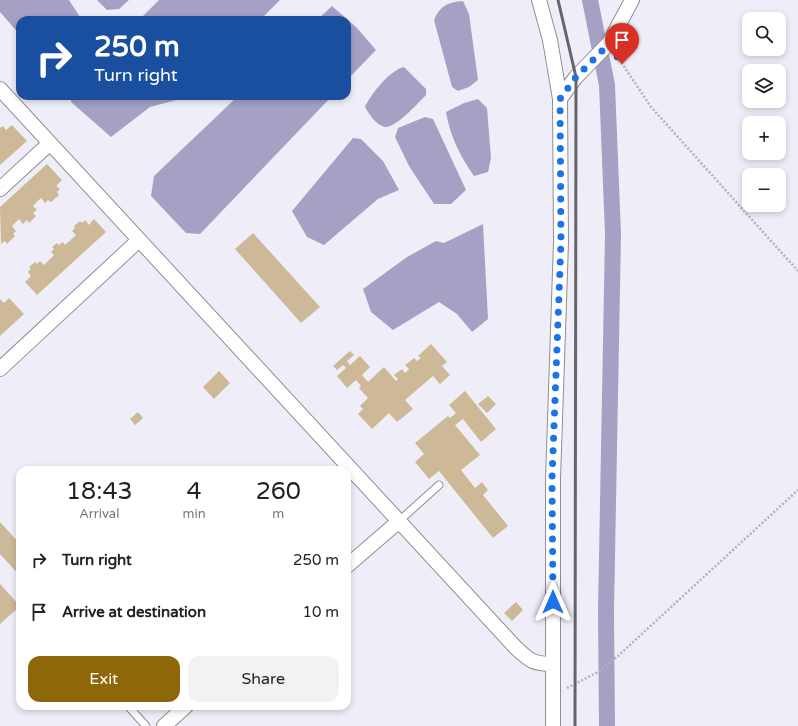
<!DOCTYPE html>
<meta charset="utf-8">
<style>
body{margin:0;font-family:"Varela Round",sans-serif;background:#f2f2f2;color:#222;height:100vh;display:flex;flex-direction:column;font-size:15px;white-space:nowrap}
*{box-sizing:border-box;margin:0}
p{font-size:13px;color:#767676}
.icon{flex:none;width:22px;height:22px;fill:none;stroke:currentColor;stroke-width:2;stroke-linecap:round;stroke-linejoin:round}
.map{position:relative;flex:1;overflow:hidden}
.panel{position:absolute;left:16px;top:466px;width:335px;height:244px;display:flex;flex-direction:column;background:#fff;border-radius:12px;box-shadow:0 2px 6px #0003}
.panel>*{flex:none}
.top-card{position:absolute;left:16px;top:16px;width:335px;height:84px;border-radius:12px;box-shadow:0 2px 6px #0003;background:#1a4fa0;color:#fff;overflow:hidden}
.controls{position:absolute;left:742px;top:12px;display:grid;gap:8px}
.controls a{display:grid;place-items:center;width:44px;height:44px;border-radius:8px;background:#fff;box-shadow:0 2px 6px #0003;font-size:20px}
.pin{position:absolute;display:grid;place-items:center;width:34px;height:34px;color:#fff;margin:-41px -17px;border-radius:50% 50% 50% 0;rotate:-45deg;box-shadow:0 0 4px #0007}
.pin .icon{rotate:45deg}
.me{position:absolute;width:44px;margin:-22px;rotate:0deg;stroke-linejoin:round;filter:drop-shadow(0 0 3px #0008)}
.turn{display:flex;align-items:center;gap:14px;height:84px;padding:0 12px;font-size:18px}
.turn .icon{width:52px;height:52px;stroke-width:2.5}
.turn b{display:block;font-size:28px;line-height:34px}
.eta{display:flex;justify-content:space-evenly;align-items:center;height:68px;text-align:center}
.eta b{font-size:24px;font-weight:600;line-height:28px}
.button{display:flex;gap:8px;margin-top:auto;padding:8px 12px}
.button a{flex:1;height:46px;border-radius:12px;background:#8e670a;color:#fff;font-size:16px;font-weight:600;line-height:46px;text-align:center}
.button a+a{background:#f2f2f2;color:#222}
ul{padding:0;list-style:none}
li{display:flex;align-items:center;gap:12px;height:52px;padding:0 12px}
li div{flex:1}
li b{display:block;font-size:15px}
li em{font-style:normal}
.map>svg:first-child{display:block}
.water{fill:#a4a1c5}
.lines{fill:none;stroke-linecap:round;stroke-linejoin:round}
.canal{stroke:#a4a1c5;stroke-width:16}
.building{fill:#cdb997}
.lane-casing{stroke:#8f8e97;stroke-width:9}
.street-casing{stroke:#8f8e97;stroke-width:16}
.path{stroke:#b2b2b9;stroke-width:2.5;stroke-dasharray:2 2;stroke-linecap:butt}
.lane{stroke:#fff;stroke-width:7}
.street{stroke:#fff;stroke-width:14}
.rail{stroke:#656569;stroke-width:3}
.route{stroke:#1a73e8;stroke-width:7;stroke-dasharray:0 12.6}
</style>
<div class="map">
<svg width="798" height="726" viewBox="0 0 798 726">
<rect width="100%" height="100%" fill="#efeef8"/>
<path class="water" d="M0,0H69L82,20H20V35L0,12Z
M97,0H129L119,9L107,10Z
M159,0H280L260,20H139Z
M463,1L469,14L478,80L469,87L458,91L452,87L434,20C440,6 448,2 463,1Z
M332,6L357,28L376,50L347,80V20H317Z
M404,67L426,89V95C418,103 396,128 385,127C376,125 369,114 365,107C370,95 391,69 404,67Z
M71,96H183L180,99L150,107L111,137L71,102Z
M238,96H332L200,234L186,233L151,196L154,176Z
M478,99L487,108L491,158L488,172L474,176C460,156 450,136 446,112L464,103Z
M425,117L433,119L466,190L451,204H434L409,166L395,137L398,128Z
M353,138L361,139L383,161L399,190L378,199L324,245L307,237L292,211Z
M483,224L488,319L472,332L457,314L439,302L393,330L371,312L363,289L407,257L436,241L444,243Z"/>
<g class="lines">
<path class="canal" d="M590,0L607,85L613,234L606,611L607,726"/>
</g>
<path class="building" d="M12,125L27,141L0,165V128L3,126L6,130Z
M47,164L62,180L56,186L60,189L57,192L59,195L51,202L48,200L45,203L41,198L33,206L37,210L33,213L36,216L29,223L27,220L23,224L19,219L12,226L16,231L13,234L15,236L7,244L5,241L1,244L0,207Z
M94,219L106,232L37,295L25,282L31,276L28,272L31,269L29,267L35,262L37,264L40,261L44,265L54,255L51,252L54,249L52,247L57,243L59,245L63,242L65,245L76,235L72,231L75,228L74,226L80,221L82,223L85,220L89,225Z
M253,233L320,307L301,323L235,249Z
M9,298L24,314L0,336V299L4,303Z
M431,344L447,362L442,366L450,375L440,384L433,376L405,400L413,409L397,422L389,413L372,429L358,414L363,409L360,406L368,398L359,388L361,386L356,380L347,388L337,376L346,368L343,365L337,370L333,366L350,351L354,355L347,361L350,365L360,356L370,367L362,375L368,382L384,367L396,381L398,379L394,375L402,369L405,373L409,369L405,365L414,358L417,361L421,358L418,356Z
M219,371L230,383L214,399L203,387Z
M465,391L496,429L481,442L463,419L455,425L480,455L461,470L475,488L482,482L488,490L483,495L508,526L493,538L439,471L429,479L415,462L424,454L415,443L448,416L450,418L456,413L449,405Z
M488,396L496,404L487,413L478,404Z
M138,412L143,418L135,425L130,419Z
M0,522L20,544V576L0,554Z
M0,584L20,606L0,624Z
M516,602L523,610L512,621L504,613Z"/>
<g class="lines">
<g class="lane-casing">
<path id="lane" d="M398,522L439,485
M128,706L146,726"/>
</g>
<g class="street-casing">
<path id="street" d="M539,0L550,40L560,99L561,242L553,479V726
M0,89L516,648C530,661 533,664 553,664
M560,99L576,77L609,43L632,0
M0,189L50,143
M0,369L139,240
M347,566L398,522
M164,726L186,706"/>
</g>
<path class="path" d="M617,56L651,107L798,271
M567,688L598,672L618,656L798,490"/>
<use href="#lane" class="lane"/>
<use href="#street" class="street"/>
<path class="rail" d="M558,0L576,77L575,726"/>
</g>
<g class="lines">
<path class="route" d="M553,602L552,479L561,242L560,99L576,77L609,44L622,64"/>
</g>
</svg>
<div class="controls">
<a><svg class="icon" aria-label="search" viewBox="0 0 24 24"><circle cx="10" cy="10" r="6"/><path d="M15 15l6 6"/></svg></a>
<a><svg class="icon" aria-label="layers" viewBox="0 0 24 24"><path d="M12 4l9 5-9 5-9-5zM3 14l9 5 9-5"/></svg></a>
<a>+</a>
<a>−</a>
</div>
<div class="pin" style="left:622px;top:64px;background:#d93025"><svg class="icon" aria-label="arrive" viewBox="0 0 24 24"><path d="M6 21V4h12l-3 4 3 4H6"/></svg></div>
<svg class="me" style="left:553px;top:602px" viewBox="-20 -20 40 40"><path d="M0-17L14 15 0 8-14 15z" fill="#1a73e8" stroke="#fff" stroke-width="4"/></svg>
<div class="top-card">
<div class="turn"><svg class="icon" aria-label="right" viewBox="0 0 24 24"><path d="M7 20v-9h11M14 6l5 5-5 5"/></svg><div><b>250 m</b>Turn right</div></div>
</div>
<section class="panel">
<div class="eta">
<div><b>18:43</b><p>Arrival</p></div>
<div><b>4</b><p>min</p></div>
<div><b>260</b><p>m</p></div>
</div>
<ul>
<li><svg class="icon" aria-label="right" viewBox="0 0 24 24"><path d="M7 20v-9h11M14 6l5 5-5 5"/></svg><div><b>Turn right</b></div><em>250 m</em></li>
<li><svg class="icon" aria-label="arrive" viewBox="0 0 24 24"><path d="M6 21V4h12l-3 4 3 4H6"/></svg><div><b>Arrive at destination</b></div><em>10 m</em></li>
</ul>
<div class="button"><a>Exit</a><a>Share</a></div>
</section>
</div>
